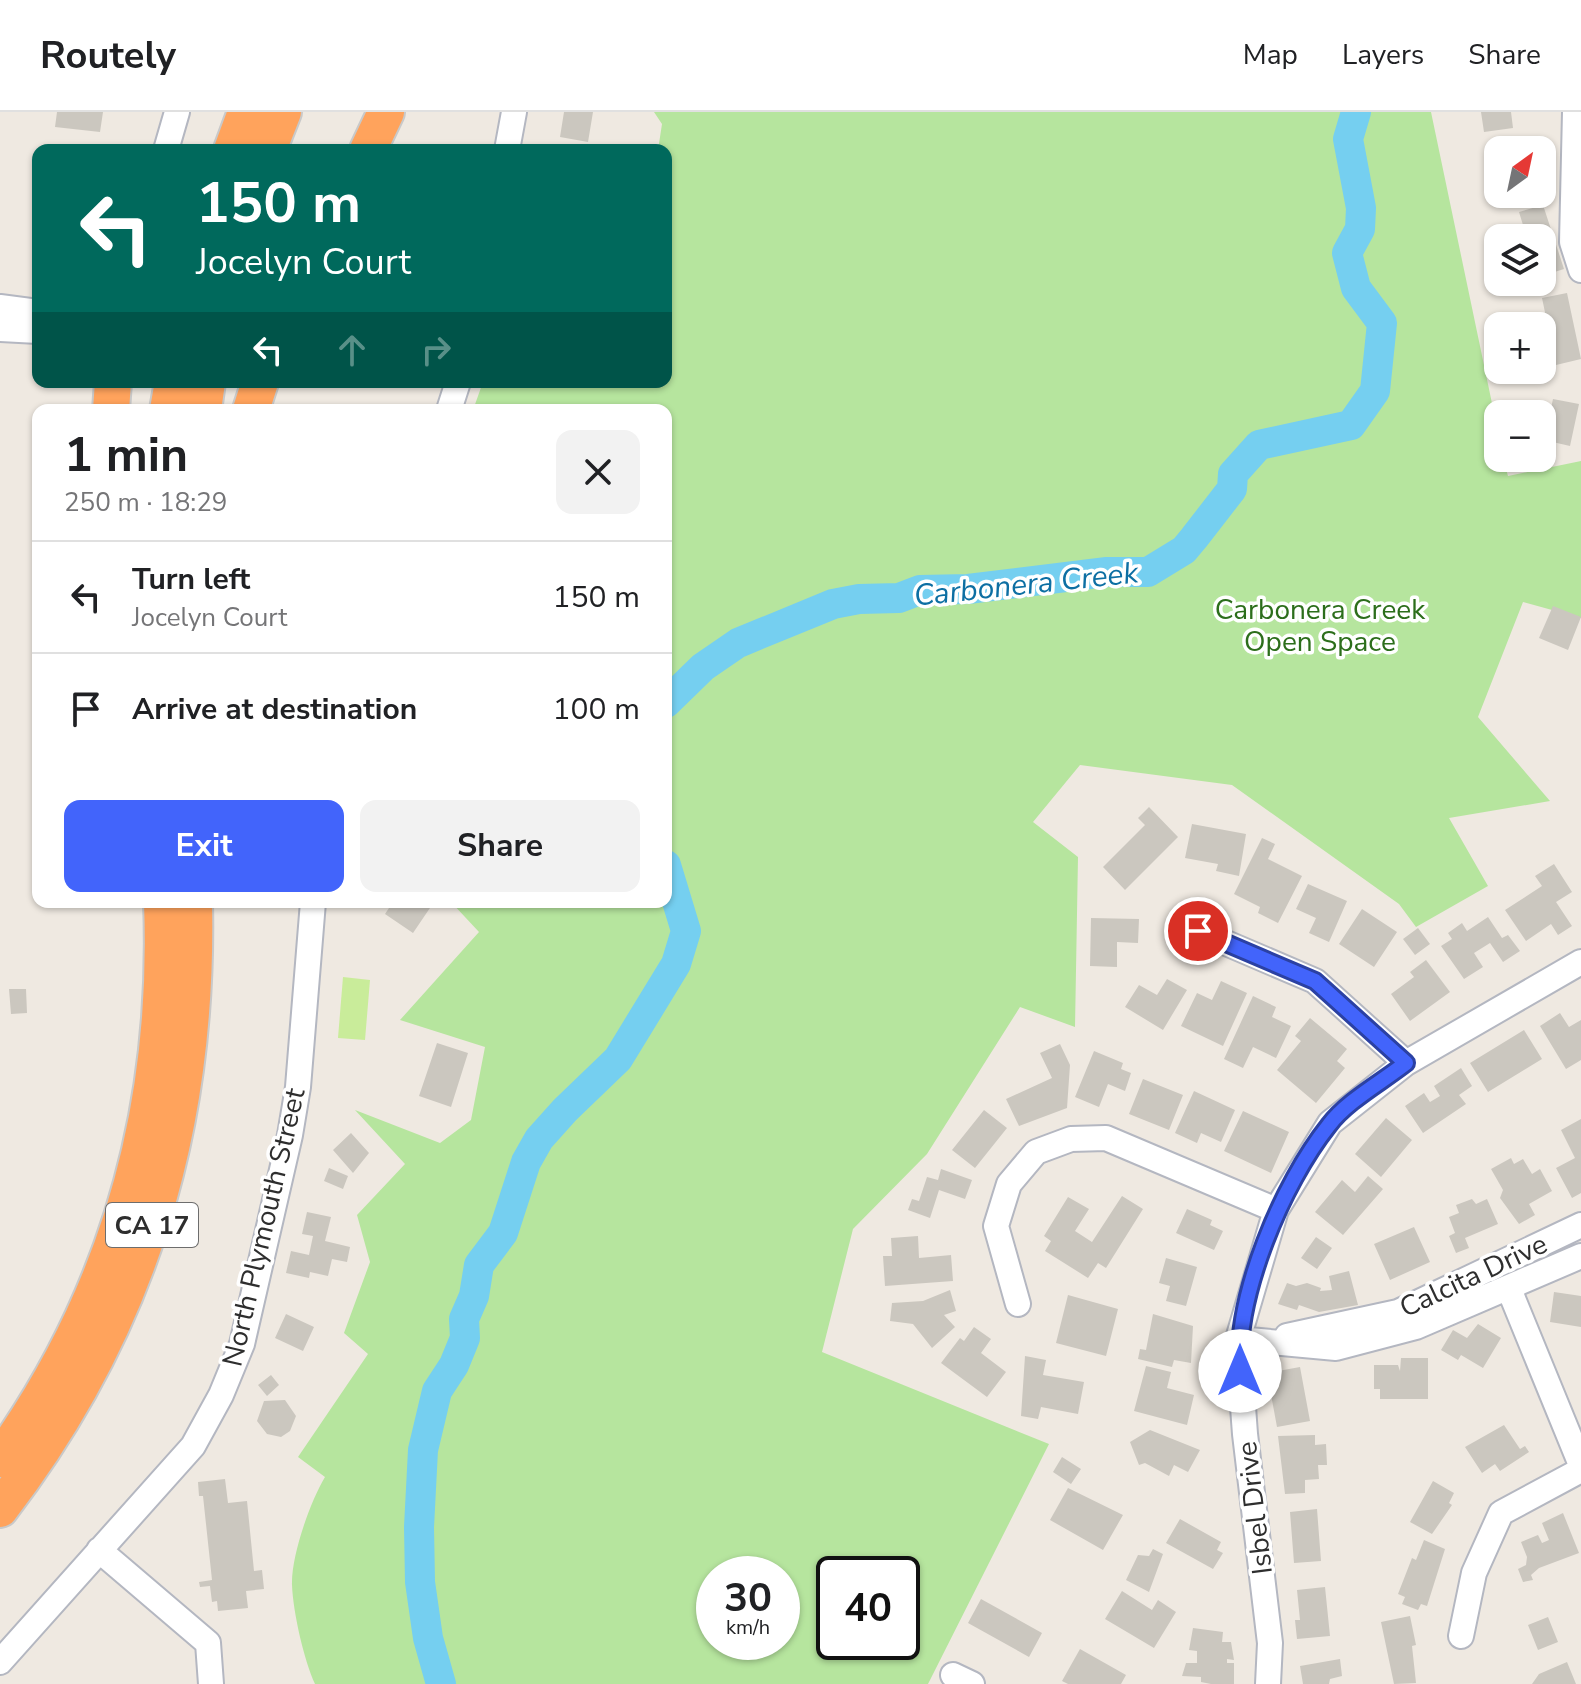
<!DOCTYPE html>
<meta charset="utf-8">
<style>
body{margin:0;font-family:"Nunito Sans",sans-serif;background:#f2f2f2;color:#202124;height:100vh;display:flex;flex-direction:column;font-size:30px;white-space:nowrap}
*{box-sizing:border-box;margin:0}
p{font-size:26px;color:#757577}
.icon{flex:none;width:44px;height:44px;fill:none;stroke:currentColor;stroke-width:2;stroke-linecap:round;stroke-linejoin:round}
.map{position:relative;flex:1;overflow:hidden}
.panel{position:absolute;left:32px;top:292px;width:640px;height:504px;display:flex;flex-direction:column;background:#fff;border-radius:16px;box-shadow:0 2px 6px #0004}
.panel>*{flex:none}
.top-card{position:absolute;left:32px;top:32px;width:640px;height:244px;border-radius:16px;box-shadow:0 2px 6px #0004;background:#00695c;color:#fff;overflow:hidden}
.needle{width:52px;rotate:33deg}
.fabs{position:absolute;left:1484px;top:24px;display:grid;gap:16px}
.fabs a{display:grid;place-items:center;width:72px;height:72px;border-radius:16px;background:#fff;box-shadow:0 2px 6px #0004;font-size:40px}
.speed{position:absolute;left:696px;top:1444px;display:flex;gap:16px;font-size:40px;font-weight:700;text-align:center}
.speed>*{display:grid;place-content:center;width:104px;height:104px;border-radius:50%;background:#fff;box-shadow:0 2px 6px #0004;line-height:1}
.speed small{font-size:20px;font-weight:400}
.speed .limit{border:4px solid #111;border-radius:12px;background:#fff;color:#111}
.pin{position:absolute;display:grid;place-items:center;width:68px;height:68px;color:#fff;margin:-34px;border:4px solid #fff;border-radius:50%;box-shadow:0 2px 8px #0007}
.me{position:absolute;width:88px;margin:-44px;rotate:0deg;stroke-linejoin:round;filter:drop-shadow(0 0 6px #0008)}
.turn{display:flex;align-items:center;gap:28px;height:168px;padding:0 32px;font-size:36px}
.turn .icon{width:104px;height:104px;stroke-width:2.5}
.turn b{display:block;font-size:56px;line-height:68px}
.lanes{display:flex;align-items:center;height:76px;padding:0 32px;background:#0003;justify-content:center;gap:40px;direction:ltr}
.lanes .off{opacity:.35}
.round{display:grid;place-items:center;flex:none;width:84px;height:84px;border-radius:16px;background:#f2f2f2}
.summary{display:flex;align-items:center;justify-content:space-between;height:136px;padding:0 32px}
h1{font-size:48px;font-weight:700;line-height:60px}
.cta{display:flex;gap:16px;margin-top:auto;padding:16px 32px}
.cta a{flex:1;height:92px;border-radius:16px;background:#4264fb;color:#fff;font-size:32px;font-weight:700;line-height:92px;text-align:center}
.cta a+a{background:#f2f2f2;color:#202124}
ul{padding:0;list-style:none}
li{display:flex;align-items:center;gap:24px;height:112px;padding:0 32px;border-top:2px solid #e0e0e0}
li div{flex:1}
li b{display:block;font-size:30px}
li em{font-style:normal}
header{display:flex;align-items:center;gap:48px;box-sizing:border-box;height:112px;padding:0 40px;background:#fff;border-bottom:2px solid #e0e0e0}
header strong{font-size:38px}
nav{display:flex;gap:44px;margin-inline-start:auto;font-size:28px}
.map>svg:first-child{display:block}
.green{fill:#b6e59e;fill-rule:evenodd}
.pitch{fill:#c9ec9a}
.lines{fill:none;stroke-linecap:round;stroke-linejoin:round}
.river{stroke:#75cff0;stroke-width:30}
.building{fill:#cbc7bf}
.minor-casing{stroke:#b4b7c1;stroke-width:28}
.highway-casing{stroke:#c9c9c9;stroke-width:40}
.minor{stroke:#fff;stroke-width:24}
.highway{stroke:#ffa35c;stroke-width:36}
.route-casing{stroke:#2b41a3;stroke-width:20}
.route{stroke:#4264fb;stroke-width:14}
.labels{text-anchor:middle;stroke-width:7;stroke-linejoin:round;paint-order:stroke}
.shield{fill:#fff;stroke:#6d6d6d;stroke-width:2}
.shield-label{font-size:26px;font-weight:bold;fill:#2e2e2e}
.park-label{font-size:28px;fill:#2c6e1b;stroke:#fff}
.street-label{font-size:28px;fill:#2e2e2e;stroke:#fff}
.water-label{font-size:30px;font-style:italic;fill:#0d6fa3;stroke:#fff}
</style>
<header>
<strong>Routely</strong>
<nav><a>Map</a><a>Layers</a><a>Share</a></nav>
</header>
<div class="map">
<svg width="1581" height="1572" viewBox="0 0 1581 1572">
<rect width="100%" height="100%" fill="#efe9e1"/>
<path class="green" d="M654,0H1431L1498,320V346H1503L1508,364L1581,349V506L1523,490L1478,605L1550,689L1449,706L1488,774L1416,815L1399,792L1232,673L1080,653L1033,710L1078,745L1075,915L1020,895L927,1042L853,1117L822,1240L1049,1332L928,1572H315C304,1548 293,1500 292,1473C291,1444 310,1390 325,1365L298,1345L368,1242L344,1221L370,1150L357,1103L405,1052L355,998L440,1031L471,1008L485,935L400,908L479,820L451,790H666V298H473L483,270H666V38H658L662,12ZM714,1462H782V1530H714ZM834,1462H902V1530H834Z"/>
<path class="pitch" d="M343,865L370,868L365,928L338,926Z"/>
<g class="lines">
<path class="river" d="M666,591L703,555L738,531L833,492L859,487L899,486L920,478L968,477L1107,460H1148L1184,438L1194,426L1232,377L1233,362L1259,333L1351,313L1375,279L1382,211L1356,176L1347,141L1360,117L1361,96L1348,27L1356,0
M441,1572L428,1526L420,1470L419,1415L423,1338L437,1279L454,1253L465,1226L464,1207L474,1184L479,1153L503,1121L526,1050L539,1027L565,998L618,947L676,852L686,819L666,753"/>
</g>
<path class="building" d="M57,0H103L100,20L55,15Z
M564,0H593L588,30L560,25Z
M1481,0H1511L1513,16L1484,20Z
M1543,93L1564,157L1542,164V126H1527L1519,100Z
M1567,181L1581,247L1556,253L1542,186Z
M1553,287L1579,292L1570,334L1544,328Z
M1553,494L1581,505L1568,538L1539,526Z
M1149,695L1178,725L1125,778L1103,755L1145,713L1138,706Z
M1192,712L1246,722L1239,764L1216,759L1218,752L1185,746Z
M1262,726L1275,732L1268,747L1302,764L1278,811L1258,801L1260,795L1234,782Z
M1554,752L1572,780L1556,790L1572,814L1558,823L1551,812L1526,829L1505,798L1542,774L1535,764Z
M1308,772L1347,789L1329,830L1309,821L1316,806L1296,797Z
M393,790H434L413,821L385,802Z
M1362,797L1397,820L1374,855L1339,832Z
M1488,805L1502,826L1508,823L1520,839L1503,850L1490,831L1474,841L1483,855L1464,867L1441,834L1452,827L1448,821L1462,811L1467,819Z
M1091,806L1139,807L1138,831L1117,830V855L1090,854Z
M1418,816L1430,832L1415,843L1403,827Z
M1426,848L1450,880L1410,909L1391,882L1414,865L1410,860Z
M1167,867L1187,878L1163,918L1125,895L1139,873L1157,883Z
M1221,869L1247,881L1223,934L1181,914L1197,881L1212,888Z
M9,877H26L27,901L11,902Z
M1253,884L1276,895L1272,905L1291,914L1276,946L1253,935L1243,956L1224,947Z
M1560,901L1569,915L1581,908V948L1566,957L1540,914Z
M1310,906L1347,937L1337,949L1345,956L1316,991L1277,958L1301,929L1295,924Z
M1524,918L1542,947L1488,980L1470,951Z
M437,931L468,941L451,995L419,984Z
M1060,932L1070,953L1067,996L1019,1014L1006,987L1052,966L1040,941Z
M1094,939L1123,951L1121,957L1131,961L1125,979L1108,972L1099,995L1075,985Z
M1461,956L1472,974L1459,983L1466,992L1423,1021L1405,994L1424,981L1430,990L1440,984L1434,974Z
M1143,967L1183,983L1169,1018L1129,1002Z
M1194,979L1235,998L1221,1030L1201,1021L1197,1031L1175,1021Z
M984,998L1007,1016L975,1056L952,1038Z
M1243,999L1289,1020L1271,1061L1224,1039Z
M1386,1006L1412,1028L1381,1065L1355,1042Z
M1581,1007V1081L1572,1086L1556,1056L1575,1046L1561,1018Z
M351,1021L369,1041L353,1061L333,1038Z
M1511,1046L1514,1052L1523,1047L1532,1062L1540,1057L1552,1079L1529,1092L1535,1103L1519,1112L1500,1086L1503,1078L1491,1057Z
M329,1056L348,1064L343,1077L324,1069Z
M941,1057L972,1068L965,1087L939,1078L930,1106L908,1098L912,1087L919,1089L927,1065L938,1068Z
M1368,1064L1383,1077L1343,1123L1315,1100L1342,1068L1355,1080Z
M1122,1084L1143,1097L1106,1156L1098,1151L1088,1166L1045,1139L1051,1129L1044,1124L1068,1085L1089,1097L1075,1119L1092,1130Z
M1472,1087L1476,1092L1487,1087L1498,1112L1465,1126L1469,1136L1456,1141L1449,1124L1455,1121L1449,1105L1459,1101L1456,1093Z
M1187,1097L1212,1108L1210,1113L1223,1119L1214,1138L1176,1121Z
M307,1100L331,1105L325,1129L350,1135L347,1150L332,1147L328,1164L310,1160L309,1166L286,1161L291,1139L309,1143L313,1124L302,1122Z
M1414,1115L1430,1150L1390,1168L1374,1132Z
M918,1124L919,1146L951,1143L953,1169L885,1174L883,1144H892L891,1126Z
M1316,1125L1332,1136L1317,1157L1301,1146Z
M1166,1146L1197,1155L1186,1194L1166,1189L1170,1174L1159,1171Z
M1349,1159L1358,1193L1319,1200L1299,1193L1297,1198L1278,1192L1287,1171L1296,1174L1307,1171L1321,1176L1320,1179L1332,1178L1329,1164Z
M950,1178L956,1199L944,1203L955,1215L932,1236L913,1212L890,1209L892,1191L923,1189Z
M1554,1180L1581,1184V1215L1550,1210Z
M1068,1183L1118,1197L1106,1244L1056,1231Z
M286,1202L314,1215L303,1239L275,1226Z
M1153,1202L1193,1214L1191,1251L1174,1248L1172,1255L1138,1247L1140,1237L1146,1238Z
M1478,1212L1501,1226L1483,1256L1461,1243L1458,1248L1441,1238L1453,1218L1467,1226Z
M974,1215L991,1227L981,1241L1006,1260L987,1285L941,1251L960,1226L964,1229Z
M1025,1244L1046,1248L1043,1263L1084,1270L1078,1302L1041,1295L1038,1307L1021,1304Z
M1401,1246H1428V1287H1380V1277H1374V1253H1398L1400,1259Z
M1146,1254L1171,1260L1167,1276L1194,1283L1187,1313L1134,1299Z
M1300,1255L1310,1309L1277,1315L1267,1261Z
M271,1263L279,1273L267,1284L258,1273Z
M285,1288L296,1304L290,1319L281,1325L267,1322L257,1309L264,1289Z
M1504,1313L1520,1337L1525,1334L1529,1340L1500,1359L1495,1352L1482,1361L1465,1335Z
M1150,1318L1200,1338L1188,1360L1174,1353L1169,1364L1145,1351L1139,1353L1130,1330Z
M1315,1323V1333L1326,1332L1327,1353H1318L1319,1367L1305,1368V1381L1285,1382L1278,1324Z
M1062,1345L1081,1357L1071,1372L1053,1360Z
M225,1367L228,1391L247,1389L254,1459L262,1458L264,1477L246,1479L248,1496L218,1499L217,1489L212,1490L210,1474L200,1475L199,1470L212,1468L203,1384H199L198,1370Z
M1433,1369L1454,1381L1449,1391L1452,1393L1432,1422L1410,1410Z
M1068,1376L1123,1403L1103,1438L1050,1408Z
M1317,1397L1321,1449L1294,1451L1290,1400Z
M1563,1401L1579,1441L1539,1456L1531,1463L1533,1468L1523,1470L1518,1457L1526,1453L1527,1445L1521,1430L1538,1423L1542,1431L1549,1428L1542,1411Z
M1180,1407L1221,1430L1217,1438L1223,1441L1213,1457L1166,1431Z
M1424,1428L1445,1437L1427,1494L1421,1492L1418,1498L1402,1492L1405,1485L1398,1482L1412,1446L1416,1448Z
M1153,1437L1163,1442L1149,1480L1126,1468L1138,1443L1149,1444Z
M1325,1475L1330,1524L1297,1527L1295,1508H1300L1297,1478Z
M1122,1479L1152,1498L1158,1488L1176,1500L1154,1536L1105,1507Z
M981,1487L1042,1521L1029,1545L968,1511Z
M1410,1504L1416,1533L1412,1534L1416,1571L1394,1572L1381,1510Z
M1548,1505L1558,1530L1538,1538L1528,1513Z
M1193,1516L1223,1520L1222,1530H1231L1234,1548L1227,1547V1551H1234V1572H1211L1201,1570V1565L1182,1564L1186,1551H1197V1539L1189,1538Z
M1080,1537L1126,1563L1121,1572H1068L1062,1569Z
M1340,1547L1342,1564L1330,1567L1329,1572H1303L1300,1554Z
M1567,1550L1576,1572H1532L1539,1562Z"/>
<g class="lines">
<g class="minor-casing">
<path id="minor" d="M1575,0L1572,130L1581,158
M166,38L177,0
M507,38L514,0
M0,195L38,200
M0,217L38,219
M449,298L458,270
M1198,819L1315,869L1406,951
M1509,1177L1581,1353
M1018,1192L996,1114L1009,1072L1036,1040L1071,1027L1106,1026L1276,1098
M1287,1224L1398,1200L1581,1113
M1238,1227L1336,1236L1416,1215L1581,1144
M99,1438L208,1531L211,1572
M1461,1524L1474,1461L1501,1401L1581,1358
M0,1550L193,1334L221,1283L242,1232L290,1023L298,975L313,790
M953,1563L972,1572
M1268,1572L1270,1531L1245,1322L1238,1227L1276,1098L1330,1011L1406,951L1581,850"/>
</g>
<g class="highway-casing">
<path id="highway" d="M232,38L246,0
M268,38L283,0
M368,38L386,0
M111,298L113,270
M168,298L173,270
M203,298L207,270
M251,298L260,270
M0,1347C120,1180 170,993 162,790
M0,1397C139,1216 199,1017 194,790"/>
</g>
<use href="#minor" class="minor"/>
<use href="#highway" class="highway"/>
</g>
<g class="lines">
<g class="route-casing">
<path id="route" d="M1198,819L1315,869L1406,951C1382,970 1347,989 1329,1013C1282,1072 1235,1184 1240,1259"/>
</g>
<use href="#route" class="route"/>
</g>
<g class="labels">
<rect class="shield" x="106" y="1091" width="92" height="44" rx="6"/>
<g class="shield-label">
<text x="152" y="1122">CA 17</text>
</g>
<g class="park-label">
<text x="1320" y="507">Carbonera Creek<tspan x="1320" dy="32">Open Space</tspan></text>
</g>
<g class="street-label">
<text transform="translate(263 1115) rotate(-77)" y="10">North Plymouth Street</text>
<text transform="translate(1473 1163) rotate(-25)" y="10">Calcita Drive</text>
<text transform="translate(1254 1396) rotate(-97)" y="10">Isbel Drive</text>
</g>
<g class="water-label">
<text transform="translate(1026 472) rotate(-6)" y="10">Carbonera Creek</text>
</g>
</g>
</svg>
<div class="fabs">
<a><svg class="needle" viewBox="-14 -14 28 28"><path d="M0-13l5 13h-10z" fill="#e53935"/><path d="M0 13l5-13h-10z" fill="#757577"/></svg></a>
<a><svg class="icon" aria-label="layers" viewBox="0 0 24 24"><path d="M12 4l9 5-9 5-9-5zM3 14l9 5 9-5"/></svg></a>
<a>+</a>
<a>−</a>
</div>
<div class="speed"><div>30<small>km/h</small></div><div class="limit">40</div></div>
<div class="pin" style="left:1198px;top:819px;background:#d93025"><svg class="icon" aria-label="arrive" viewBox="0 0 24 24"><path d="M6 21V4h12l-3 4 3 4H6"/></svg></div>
<svg class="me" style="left:1240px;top:1259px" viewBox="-20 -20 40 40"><circle r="19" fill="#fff"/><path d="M0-13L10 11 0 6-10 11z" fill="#4264fb"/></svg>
<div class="top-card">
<div class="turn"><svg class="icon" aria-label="left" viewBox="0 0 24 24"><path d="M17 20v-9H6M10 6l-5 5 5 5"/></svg><div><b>150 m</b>Jocelyn Court</div></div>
<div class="lanes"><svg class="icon" aria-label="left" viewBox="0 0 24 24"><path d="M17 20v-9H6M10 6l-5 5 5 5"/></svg><svg class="icon off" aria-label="ahead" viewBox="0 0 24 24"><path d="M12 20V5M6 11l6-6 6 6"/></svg><svg class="icon off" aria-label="right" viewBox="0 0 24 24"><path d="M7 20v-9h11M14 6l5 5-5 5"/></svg></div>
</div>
<section class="panel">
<div class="summary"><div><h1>1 min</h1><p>250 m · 18:29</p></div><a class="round"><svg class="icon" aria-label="close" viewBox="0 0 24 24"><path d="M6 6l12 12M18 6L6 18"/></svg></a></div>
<ul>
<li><svg class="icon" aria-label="left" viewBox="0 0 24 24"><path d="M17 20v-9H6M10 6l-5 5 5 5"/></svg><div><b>Turn left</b><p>Jocelyn Court</p></div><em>150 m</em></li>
<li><svg class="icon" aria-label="arrive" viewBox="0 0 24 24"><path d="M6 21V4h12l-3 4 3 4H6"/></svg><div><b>Arrive at destination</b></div><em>100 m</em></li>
</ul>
<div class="cta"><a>Exit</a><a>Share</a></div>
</section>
</div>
